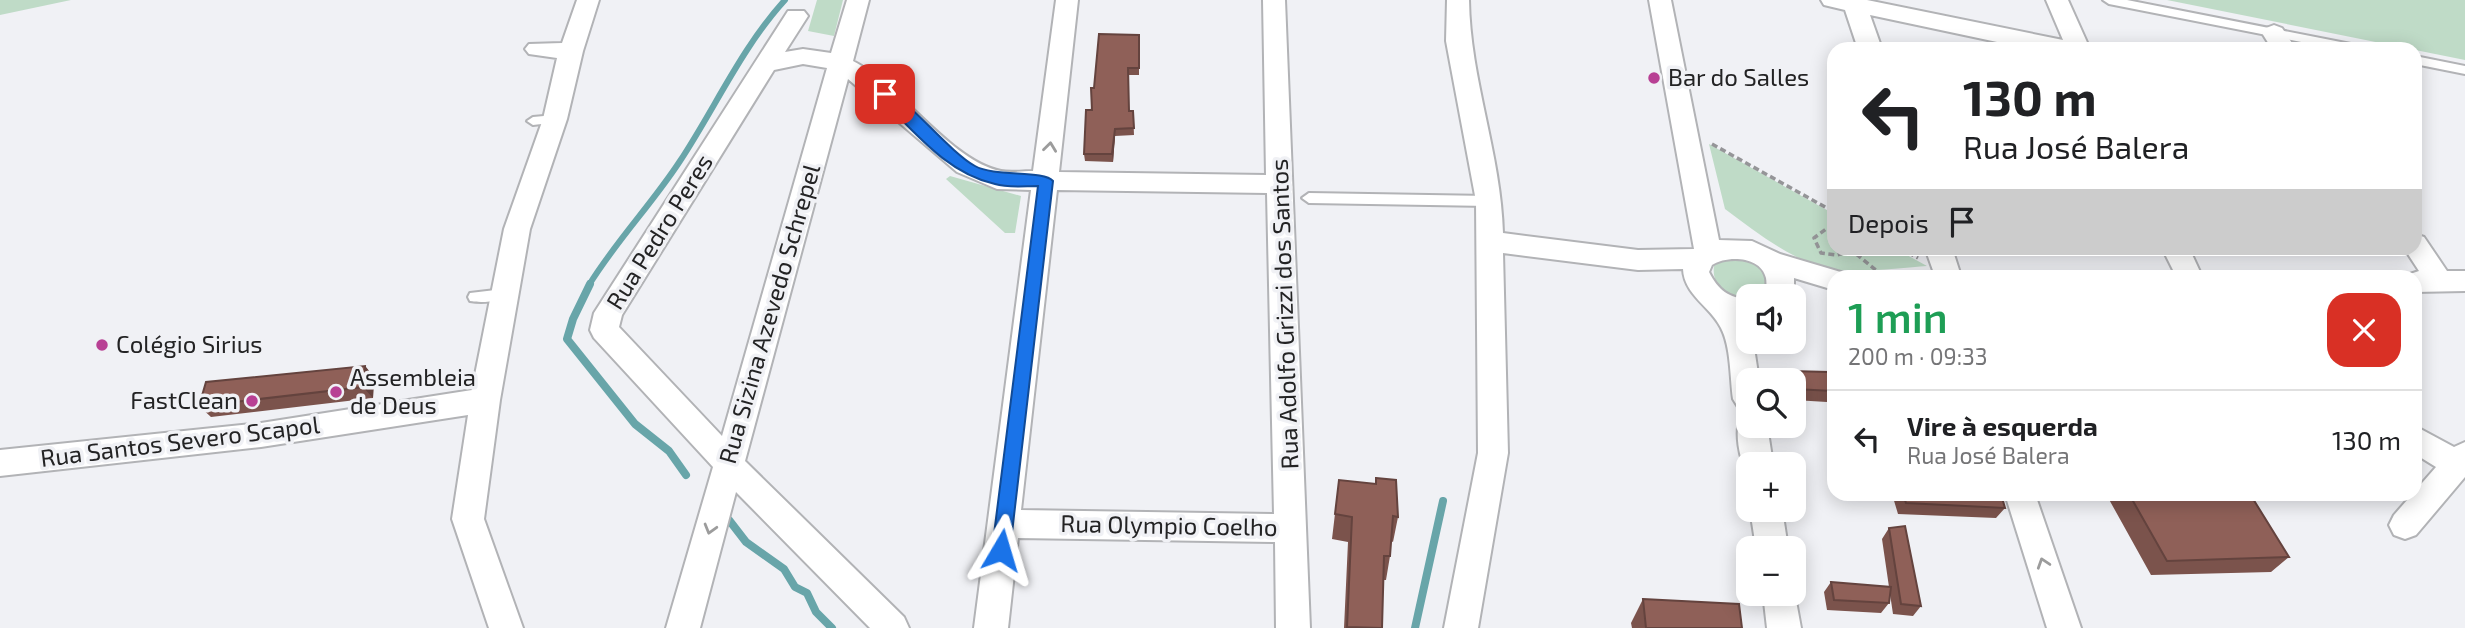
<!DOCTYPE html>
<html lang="pt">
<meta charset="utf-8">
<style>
body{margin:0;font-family:"Exo 2",sans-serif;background:#f6f6f6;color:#202124;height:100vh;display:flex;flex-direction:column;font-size:26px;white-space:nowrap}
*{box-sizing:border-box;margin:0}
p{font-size:23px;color:#757577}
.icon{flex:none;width:38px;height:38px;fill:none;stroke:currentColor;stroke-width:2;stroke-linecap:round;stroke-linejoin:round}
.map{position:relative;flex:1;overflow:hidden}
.drawer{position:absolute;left:1827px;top:270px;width:595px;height:231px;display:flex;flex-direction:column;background:#fff;border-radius:21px;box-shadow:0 4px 18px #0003}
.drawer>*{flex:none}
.hud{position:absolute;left:1827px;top:42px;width:595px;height:214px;border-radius:21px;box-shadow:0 4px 18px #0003;background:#fff;color:#202124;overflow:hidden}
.controls{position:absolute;left:1736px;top:284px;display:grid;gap:14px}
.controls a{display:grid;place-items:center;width:70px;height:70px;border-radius:14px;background:#fff;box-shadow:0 4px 18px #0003;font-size:35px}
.pin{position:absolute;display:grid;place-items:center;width:60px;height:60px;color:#fff;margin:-30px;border-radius:14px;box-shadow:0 4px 10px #0006}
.me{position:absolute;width:77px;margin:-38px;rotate:7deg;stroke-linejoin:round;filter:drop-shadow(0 0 5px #0008)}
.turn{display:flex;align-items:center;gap:24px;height:147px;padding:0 21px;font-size:32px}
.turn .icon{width:91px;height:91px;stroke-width:2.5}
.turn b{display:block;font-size:49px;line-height:60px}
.then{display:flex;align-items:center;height:66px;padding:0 21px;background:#0003;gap:14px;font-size:26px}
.round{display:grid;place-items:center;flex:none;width:74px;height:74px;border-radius:21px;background:#f6f6f6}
.headline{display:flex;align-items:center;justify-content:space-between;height:119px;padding:0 21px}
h1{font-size:42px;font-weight:600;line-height:52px;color:#1e9e55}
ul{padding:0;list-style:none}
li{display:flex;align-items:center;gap:21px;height:98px;padding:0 21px;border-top:2px solid #e0e0e0}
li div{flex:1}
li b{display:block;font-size:26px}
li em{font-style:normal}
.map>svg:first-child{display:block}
.green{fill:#bfdbc7}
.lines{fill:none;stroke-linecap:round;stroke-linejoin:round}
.stream-far1{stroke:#68a5a9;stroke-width:6}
.stream{stroke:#68a5a9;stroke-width:8}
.lane-casing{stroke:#b2b3b6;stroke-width:4}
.street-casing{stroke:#b2b3b6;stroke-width:4}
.path{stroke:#959598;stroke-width:3.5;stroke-dasharray:6 3.5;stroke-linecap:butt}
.lane{fill:#fff;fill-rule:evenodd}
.street{fill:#fff;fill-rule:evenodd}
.wall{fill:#7b534c}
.shaded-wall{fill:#64433e}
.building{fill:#8f6058;stroke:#64433e;stroke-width:2}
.oneway{stroke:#9c9c9c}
.route{fill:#1a73e8;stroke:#114b97;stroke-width:2}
.poi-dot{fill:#b84094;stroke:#f0f1f5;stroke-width:2.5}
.labels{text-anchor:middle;stroke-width:7;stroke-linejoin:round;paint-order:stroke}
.poi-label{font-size:24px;fill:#232324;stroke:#f0f1f5;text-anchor:start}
.street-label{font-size:24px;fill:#232324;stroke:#f0f1f5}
</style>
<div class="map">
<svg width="2465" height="628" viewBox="0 0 2465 628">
<rect width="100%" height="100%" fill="#f0f1f5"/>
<path class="green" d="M0,0H71L0,15Z
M817,0H843L834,36L808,31Z
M2167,0H2465V60Z
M1709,144L1834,214V248L1896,249L1927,266C1900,268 1843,275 1818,266C1784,254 1754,231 1725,209Z
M950,176L1021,196L1015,233H1005L946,179Z
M1735,257C1753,262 1770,269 1765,290C1746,303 1710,296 1714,266L1722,260Z"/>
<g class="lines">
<path class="stream-far1" d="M589,285C616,241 652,204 680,161C715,108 742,47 785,0"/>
<path class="stream" d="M590,284L573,319L567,339L635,424L669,451L686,475
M729,520L746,542L784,569L795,587L807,593L816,612L832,628
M1415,628L1443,501"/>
<g class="lane-casing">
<path id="lane" d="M2103,0H2127L2356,45L2362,49H2337L2109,4Z
M2415,56L2465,66V74L2415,64Z
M555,115L559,116L561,119L559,122L533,125L527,121L533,117Z
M1309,193L1489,196L1496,201L1489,206L1309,203L1302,198Z
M504,289L511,294C503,302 481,303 470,301L468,297L470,293Z"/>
</g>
<g class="street-casing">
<path id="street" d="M577,0H599L583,51L567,119L530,229L500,400L484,519L523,628H489L452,519L468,415L261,447L0,476V450L261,423L472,390L504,229L543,119L557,58L529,54L525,49L529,44L562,43Z
M847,0H869L853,61C902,86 950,161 1001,171C1011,173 1023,171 1033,171L1056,0H1078L1059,172L1266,175L1263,0H1285L1310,628H1276L1275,542L1018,538L1008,628H974L1031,190L997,189L957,172L848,79L745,461L904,617L909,628H870L736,492L700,628H666L713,467L594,338L590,330L594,313L788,11H804L808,16L785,52L803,49L831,53ZM803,64L827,68L722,436L619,327L622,315L774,70ZM1057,190L1267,193L1274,514L1021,510Z
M1447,0H1469C1470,79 1501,154 1503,233L1638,250L1694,249L1649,0H1671L1719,240L1752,241L1780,254L1844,273L1846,276H1834V290L1794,278V296H1766C1766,290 1767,283 1766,278C1761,256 1727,255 1712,265L1709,272C1718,290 1729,298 1748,299V341H1753L1759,380H1748V411L1738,407L1733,399C1730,377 1731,347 1721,328C1711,307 1684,295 1683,269L1638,270L1503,253L1508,453L1478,628H1444L1478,453L1476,201L1446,41Z
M1821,0H1867L2063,40L2046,0H2068L2090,49H2030L1870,15L1882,49H1858L1845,10L1824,5Z
M2274,25L2282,28L2296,49H2272L2262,33L2266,28Z
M2415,234L2424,237L2447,271H2465V291L2415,292V276H2404L2419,271L2404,248H2415Z
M1925,248H1952L1961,276H1935Z
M2162,248H2189L2202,276H2176Z
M1748,414V425H1767L1773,464H1748V473C1739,460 1734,431 1741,416Z
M2415,426L2454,447L2465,442V477L2416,535L2405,539L2394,535L2389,525L2394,515L2436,467L2415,454Z
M2005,494H2035L2081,628H2047Z
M1750,509H1782L1788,548H1756Z
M1794,590L1801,628H1767L1763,593H1794Z"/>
</g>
<path class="path" d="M1712,144L1834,212
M1834,232L1826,229L1814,238L1821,253L1837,255L1850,251
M1849,248L1883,276
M1900,248L1918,258"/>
<use href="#lane" class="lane"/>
<use href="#street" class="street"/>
</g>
<path class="wall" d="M1139,42V75H1128L1129,111H1133L1134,135L1115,136L1113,162L1085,161L1084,154L1094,88Z
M1908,248H1923L1919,255Z
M365,366L374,377L373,398L211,417L199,406Z
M1789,371L1833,391L1827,402L1794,400V380H1784Z
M1376,478L1398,517L1393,542L1391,541L1390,556L1386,580H1383L1382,628H1344L1348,542L1332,539L1339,480L1375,484Z
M1892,494H2001L2005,508L1996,518L1898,514Z
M2106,494H2250L2289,557L2271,572L2151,575Z
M1889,528L1921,606L1913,616L1893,614L1890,594L1889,603L1881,613L1827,610L1824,592L1831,582L1889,587L1882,539Z
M1643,599L1742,628H1632L1631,623Z"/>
<path class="shaded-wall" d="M1115,129V136L1113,162L1112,154Z
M365,366L374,377L373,398L363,387Z"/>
<path class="building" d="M1099,34L1139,35V68H1128L1129,111H1133L1134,128L1115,129L1112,154H1084L1086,110H1092L1091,88H1094Z
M365,366L363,387L199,406L206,382Z
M1789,371L1829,372L1833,391L1794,389V380H1791Z
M1376,478L1396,480L1398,517L1393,516L1390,556H1384L1382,628L1347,627L1352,517L1335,514L1339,480L1376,484Z
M1903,494H2001L2005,508L1906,503Z
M2129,494H2250L2289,557L2167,561Z
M1905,526L1921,606L1901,604L1889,528Z
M1831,582L1891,587L1889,603L1834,600Z
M1643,599L1739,604L1742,628H1646Z"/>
<defs><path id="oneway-chevron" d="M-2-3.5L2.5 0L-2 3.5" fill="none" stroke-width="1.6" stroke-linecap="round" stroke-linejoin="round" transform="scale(1.75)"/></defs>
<g class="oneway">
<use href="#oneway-chevron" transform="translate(1050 147) rotate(-83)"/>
<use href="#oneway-chevron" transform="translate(710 529) rotate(106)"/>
<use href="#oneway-chevron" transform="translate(2043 563) rotate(-108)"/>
</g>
<path class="route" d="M885,90C906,96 948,151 975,166C994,177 1044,170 1053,181L1010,550L1008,556L1001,558L995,556L992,550L1038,186C1024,186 1008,188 995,184C946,173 914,131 880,98L878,94Z"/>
<g class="poi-dot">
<circle cx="1654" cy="78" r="7"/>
<circle cx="102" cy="345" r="7"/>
<circle cx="336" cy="392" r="7"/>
<circle cx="252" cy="401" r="7"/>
</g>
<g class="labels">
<g class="poi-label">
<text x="1668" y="86">Bar do Salles</text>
<text x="116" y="353">Colégio Sirius</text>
<text x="350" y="386">Assembleia<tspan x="350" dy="28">de Deus</tspan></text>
<text x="238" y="409" text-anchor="end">FastClean</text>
</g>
<g class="street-label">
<text transform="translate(660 232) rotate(-58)" y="8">Rua Pedro Peres</text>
<text transform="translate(770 314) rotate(-74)" y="8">Rua Sizina Azevedo Schrepel</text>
<text transform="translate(1285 314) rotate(-92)" y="8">Rua Adolfo Grizzi dos Santos</text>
<text transform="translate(180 442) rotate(-7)" y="8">Rua Santos Severo Scapol</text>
<text transform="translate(1169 526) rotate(1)" y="8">Rua Olympio Coelho</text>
</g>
</g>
</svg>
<div class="controls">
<a><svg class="icon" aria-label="sound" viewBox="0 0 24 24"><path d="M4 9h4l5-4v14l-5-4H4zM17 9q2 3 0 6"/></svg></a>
<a><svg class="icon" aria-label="search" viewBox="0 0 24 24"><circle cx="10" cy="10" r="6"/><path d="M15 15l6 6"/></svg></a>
<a>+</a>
<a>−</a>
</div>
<div class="pin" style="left:885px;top:94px;background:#d93025"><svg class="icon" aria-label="arrive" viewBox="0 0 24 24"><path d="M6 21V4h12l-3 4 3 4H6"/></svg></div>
<svg class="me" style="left:1001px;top:550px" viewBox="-20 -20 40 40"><path d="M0-17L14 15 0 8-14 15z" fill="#1a73e8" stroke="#fff" stroke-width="4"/></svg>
<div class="hud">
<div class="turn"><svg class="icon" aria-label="left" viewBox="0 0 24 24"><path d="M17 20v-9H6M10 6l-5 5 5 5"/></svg><div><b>130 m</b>Rua José Balera</div></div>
<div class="then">Depois<svg class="icon" aria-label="arrive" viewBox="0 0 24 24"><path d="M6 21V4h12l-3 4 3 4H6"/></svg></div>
</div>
<section class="drawer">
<div class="headline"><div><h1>1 min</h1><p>200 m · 09:33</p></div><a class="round" style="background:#d93025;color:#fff"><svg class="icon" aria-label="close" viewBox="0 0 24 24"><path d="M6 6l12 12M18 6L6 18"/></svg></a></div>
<ul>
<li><svg class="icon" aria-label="left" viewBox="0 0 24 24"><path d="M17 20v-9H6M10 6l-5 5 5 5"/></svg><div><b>Vire à esquerda</b><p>Rua José Balera</p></div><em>130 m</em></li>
</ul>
</section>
</div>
